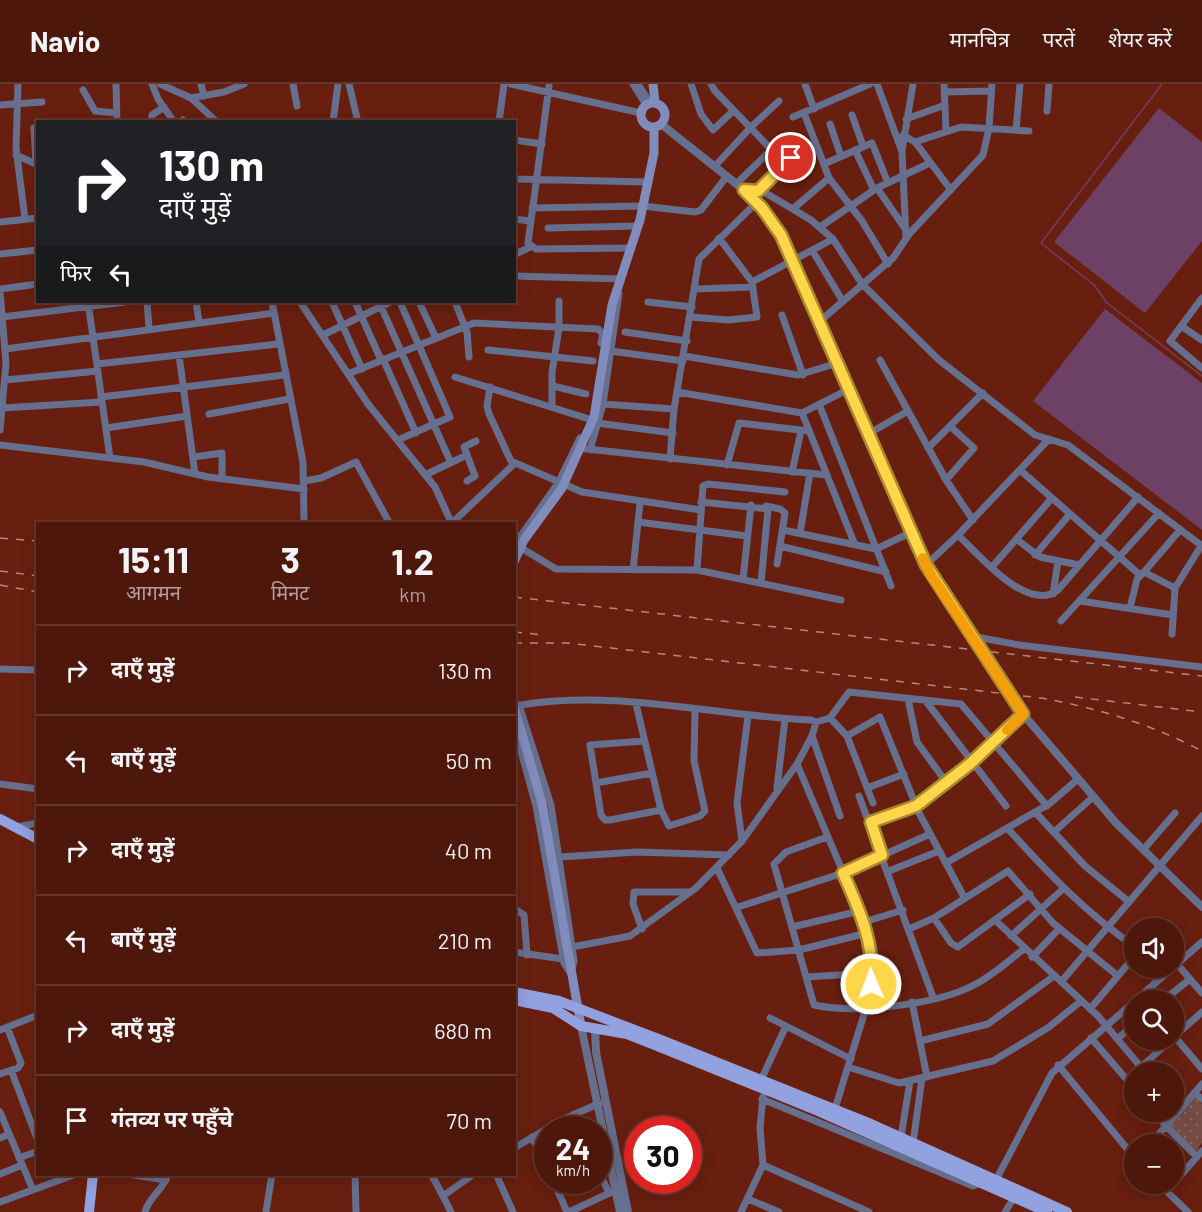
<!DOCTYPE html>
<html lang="hi">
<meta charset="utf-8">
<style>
body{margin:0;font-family:Barlow,"Noto Sans Devanagari",sans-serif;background:#552014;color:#f1f3f6;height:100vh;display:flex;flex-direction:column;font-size:22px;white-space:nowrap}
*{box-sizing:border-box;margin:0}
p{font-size:20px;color:#b39f9d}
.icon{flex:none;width:33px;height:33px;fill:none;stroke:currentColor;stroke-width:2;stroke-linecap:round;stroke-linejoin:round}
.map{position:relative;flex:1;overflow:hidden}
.details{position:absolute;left:36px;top:438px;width:480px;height:654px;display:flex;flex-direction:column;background:#4e170b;border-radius:0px;box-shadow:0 3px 15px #0003,0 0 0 2px #65362c}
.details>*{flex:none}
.banner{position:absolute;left:36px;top:36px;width:480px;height:183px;border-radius:0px;box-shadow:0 3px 15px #0003,0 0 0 2px #65362c;background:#202124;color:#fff;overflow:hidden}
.tools{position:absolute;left:1124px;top:834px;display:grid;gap:12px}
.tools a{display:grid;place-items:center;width:60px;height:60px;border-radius:50%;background:#4e170b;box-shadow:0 3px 15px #0003,0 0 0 2px #65362c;font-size:30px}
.speed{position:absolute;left:534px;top:1032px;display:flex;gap:12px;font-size:30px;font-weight:700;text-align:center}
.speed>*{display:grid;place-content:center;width:78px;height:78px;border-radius:50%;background:#4e170b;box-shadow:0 3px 15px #0003,0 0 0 2px #65362c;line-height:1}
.speed small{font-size:15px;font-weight:400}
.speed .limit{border:9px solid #d22;background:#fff;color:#111}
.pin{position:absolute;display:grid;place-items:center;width:51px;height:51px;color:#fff;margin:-26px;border:3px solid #fff;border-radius:50%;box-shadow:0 2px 6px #0007}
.me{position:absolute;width:66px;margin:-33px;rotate:359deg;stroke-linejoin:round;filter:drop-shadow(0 0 4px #0008)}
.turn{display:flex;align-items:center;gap:21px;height:126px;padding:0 24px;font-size:27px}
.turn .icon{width:78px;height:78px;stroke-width:2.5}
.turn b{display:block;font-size:42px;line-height:51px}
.then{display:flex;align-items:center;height:57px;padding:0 24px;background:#0003;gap:12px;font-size:22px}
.eta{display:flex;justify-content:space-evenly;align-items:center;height:102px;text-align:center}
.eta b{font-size:36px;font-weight:700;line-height:42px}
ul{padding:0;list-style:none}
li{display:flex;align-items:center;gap:18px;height:90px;padding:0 24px;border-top:2px solid #65362c}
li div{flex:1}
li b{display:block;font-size:22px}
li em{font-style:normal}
header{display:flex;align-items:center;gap:36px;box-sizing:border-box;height:84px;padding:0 30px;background:#4e170b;border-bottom:2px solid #65362c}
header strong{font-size:28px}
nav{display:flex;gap:33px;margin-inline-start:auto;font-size:21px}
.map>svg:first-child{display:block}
.grass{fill:url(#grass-dots)}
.water{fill:#6d4066}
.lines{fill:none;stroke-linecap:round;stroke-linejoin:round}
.stream{stroke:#6d4066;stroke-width:1.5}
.minor{stroke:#676f8e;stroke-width:7}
.tertiary{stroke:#676f8e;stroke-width:8}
.secondary{stroke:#808cbc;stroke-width:9}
.primary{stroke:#92a1df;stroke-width:10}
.rail{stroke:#b8887d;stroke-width:1.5;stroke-dasharray:8 8;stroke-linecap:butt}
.secondary-bridge{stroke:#808cbc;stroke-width:9}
.route-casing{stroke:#a68a30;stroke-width:15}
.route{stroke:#ffd54a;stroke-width:10}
.slow{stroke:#f59e0b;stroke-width:10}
</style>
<header>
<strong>Navio</strong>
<nav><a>मानचित्र</a><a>परतें</a><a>शेयर करें</a></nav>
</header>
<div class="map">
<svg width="1202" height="1128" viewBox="0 0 1202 1128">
<defs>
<pattern id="grass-dots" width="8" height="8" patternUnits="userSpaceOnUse" patternTransform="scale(1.5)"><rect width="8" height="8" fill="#754b42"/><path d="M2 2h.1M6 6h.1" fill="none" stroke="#8a645d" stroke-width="1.8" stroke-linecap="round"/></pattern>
</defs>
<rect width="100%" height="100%" fill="#681f0f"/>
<path class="grass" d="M1195,1014L1202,1020V1059L1195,1068L1168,1041Z"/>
<path class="water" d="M1159,24L1202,58V157L1145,229L1054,158Z
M1105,225L1202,299V446L1033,317Z"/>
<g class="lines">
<path class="stream" d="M1162,0L1041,159L1094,201L1107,219L1202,292"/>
<path class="minor" d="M18,0L16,64L25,135
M116,0L117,38
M152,0L158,15L174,38
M160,0L191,14L217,38
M201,0L204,12
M293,0L297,22
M349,0L358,38
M511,0L641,29
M633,0L646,21
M638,0L650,19
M691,0L701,30L713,46L733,27
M711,0L715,7L769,63L781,65L806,88
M805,0L814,25
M877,0L901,65
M944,0L946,46
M549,2L528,159L536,165L631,164
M83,6L95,27L116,29
M944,8L991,7
M191,14L224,8L244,0
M0,21L42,18
M1047,27L1049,0
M804,29L829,94L862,137L888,180
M852,31L863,62
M793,33L870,0
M906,35L945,21
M183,36L185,38
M151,38L152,31L164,23
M333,38L338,0
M499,38L504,0
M830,40L841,72
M34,44L36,80
M1016,46L1020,0
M903,51L915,58L961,43L1029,47
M514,56L542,60
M915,58L951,106
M855,66L874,106
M16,71L38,81
M824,80L872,59L888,99
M715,82L751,43L779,17
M514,95L648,98
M736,100L772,65
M877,104L906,146
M744,106L764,108L811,136L833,155L862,200L939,276L1035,351L1068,361L1202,462
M758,107L791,74
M532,124L643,122L695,128L701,126L727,92
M794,124L829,94
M514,135L530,137
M0,138L38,134
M820,143L877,104L930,79
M548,144L638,142
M906,154L902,67L913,0
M812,166L842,216
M0,170L38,166
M514,171L530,163
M514,192L621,195
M752,198L833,155
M0,205L38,200
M695,205L753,203
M0,207L6,279L0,346
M1202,214L1170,257L1202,284
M88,218L110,374
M147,218L149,244
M196,218L199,238
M272,218L303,378L304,440
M300,218L368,320L435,403L452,440
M332,218L362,285
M355,218L381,276
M379,218L451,379
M419,218L436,254
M455,218L467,248L469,273
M648,218L692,223
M782,231L803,291
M2,233L125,218
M691,233L728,236L757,233L752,198L719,154
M819,238L893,174L910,149L983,71L989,44L992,0
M1181,242L1202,256
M625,248L687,257
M323,251L390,218
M5,265L274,229
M488,266L593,277
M611,267L683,277
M179,271L195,390
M684,272L798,291L838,279
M383,275L416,349
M880,276L946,396L973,436
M97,280L278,260
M348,290L474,239L598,245L603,250L601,259
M455,293L589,335
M5,296L98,287
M553,302L586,310
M490,303L487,322L489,330L511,377L582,408L701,426
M677,308L802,329L849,305
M101,313L284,291
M603,320L674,325
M819,320L891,502
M552,323V288L559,244V217
M2,324L102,318
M802,329L855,461
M209,330L289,315
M597,339L673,349
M106,344L187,332
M868,350L908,327
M398,356L450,333L400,218
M0,361L144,378L208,393L304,405
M578,364L826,391
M928,364L983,309
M590,366L603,320L619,210
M193,373L222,369V395
M670,375L674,325L699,175L756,119
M727,381L739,339L809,347
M1020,386L1140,491
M792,388L801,347
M427,390L467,371
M946,396L974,364L950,342
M304,397L321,394L356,378L390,440
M467,397L475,392L464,363L476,357
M701,418L768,425L761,499
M766,422L780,425L785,429L777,480
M638,438L747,452
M452,439L515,379
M783,446L876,465L912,448
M800,449L810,389
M958,451C978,470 1028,530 1058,506L1138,413
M1016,455L1040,473L1079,481
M515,460L558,399L580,354
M518,462L556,485L697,486L841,516
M780,462L886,488
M1035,471L1070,430
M926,481L958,451L1049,355
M992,483L1052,414
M633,486L640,419
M697,486L703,402L708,400L785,408
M1144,488L1180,446
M743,495L751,421
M1053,510L1058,477
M1080,517L1173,531
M1130,524L1137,495L1144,488L1175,504
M1061,537L1159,429
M1172,550L1175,504L1201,462
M971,552L1019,561L1202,583
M0,585L38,586
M908,615L917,658L946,698
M925,616L1006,722
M636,620L661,726L669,742L700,732L705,727L694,677L695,626
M521,621C616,605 715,632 811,636L816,638L812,652L797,680L742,757L696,804L630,852L572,863
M830,634L849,608L961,620L1047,722
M816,638L830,634L847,652L880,633L919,729L964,813
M514,642L536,722L564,879L571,890L574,877L551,721L519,621
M812,652L840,732
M847,652L873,719
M644,657L590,661L601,731L605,736H610L661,726
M797,680L862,833L871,868L872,889L869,914L834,1028
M596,699L652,689
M0,700L38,705
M777,704L785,635
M867,704L904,690
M859,712L933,913
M1035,728L1085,782L1128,817
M871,738L916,722L971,679L1023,630
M16,743L38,739
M1008,745C1047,788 1086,829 1134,862
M1054,748L1093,713
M827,753L786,768L774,780L814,921C856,930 936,921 974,901C992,892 1008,877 1024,865
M742,757L737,719L748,632
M1143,766L1175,729
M560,773L637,768L729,771
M946,779L1049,720L1078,695
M717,784L757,869L799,866L867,849
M889,787L939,767
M738,823L843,789L930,750
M514,824L524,831L527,871
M934,834L951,859L958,863L1030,810
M995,836L1098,932L1145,988
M864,838L903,826
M792,843L860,827
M642,845L633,820L634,808H690
M909,845L934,834L1008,787L1053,839L1118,892
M1011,852L1064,804
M514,868L563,875
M1032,873L1059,845
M1178,881L1202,909
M806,893L872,889
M1061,898L1202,732
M1136,916L1202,858
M1164,916L1190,895
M912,918L927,993
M1090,925L1134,873
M770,934L851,975
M0,946L38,931
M1175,953L1202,985
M1091,954L1134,1004
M1173,954L1202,928
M1117,955L1134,941
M920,957L988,940L1054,892
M1058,981L1134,1073
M848,983L899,999L993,977L1049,943L1081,917
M1141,983L1171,956
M11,986L38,1057
M0,990L18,984L21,979L7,943
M761,996L786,942
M1194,1009L1202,1015
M762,1015L973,1102L982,1099
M0,1028L33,1106
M574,1030L580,1046
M532,1053L548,1085
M901,1053L910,997
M0,1054L9,1050
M913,1059L922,994
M1150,1060L1166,1042L1154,1028
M514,1064L562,1036L600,1019
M1197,1073L1166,1042L1202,1000
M19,1074L38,1067
M763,1081L869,1128
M598,1086L609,1109
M0,1090L22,1081
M128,1090L166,1096
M355,1090L356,1128
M431,1090L443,1112L474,1090
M496,1090L513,1128
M553,1096L567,1128
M996,1096L1052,989L1134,918
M1159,1100L1188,1128
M1167,1107L1202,1067
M443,1112L451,1128
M748,1115L779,1128
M0,1118L76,1090
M145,1128C149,1112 164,1106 168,1090
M266,1128L272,1090
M569,1128L618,1105
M741,1128L763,1081L760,1044L763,1013
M1005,1128L1015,1112"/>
<path class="tertiary" d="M661,40L744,106L775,141L931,491L1023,630L1116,739L1202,823
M581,942L620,1128
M595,945L596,968L628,1128"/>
<path class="secondary" d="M653,0L655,19
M641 31a12 12 0 1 1 24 0a12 12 0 1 1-24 0Z
M594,333L612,221L640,136L654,69V43
M514,623L542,719L581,942"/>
<path class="primary" d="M0,735L38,755
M514,908L559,917L661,956L871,1040L1067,1128
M514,916L553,924L581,942L627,950L655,961L811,1024L1047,1128
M89,1128L93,1090"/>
<path class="rail" d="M0,454L38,457
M0,487L38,492
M0,501L38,508
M514,513L1202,592
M514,548L544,551
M514,559H568L1041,614C1097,624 1151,640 1202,667
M1075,613L1202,628"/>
<path class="secondary-bridge" d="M514,478L524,456L562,404L594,333"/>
</g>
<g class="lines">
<g class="route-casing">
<path id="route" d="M791,74L758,107L744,106L762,124L781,151L926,481L1023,630L971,679L916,722L871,738L882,771L843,789C859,825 875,859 871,900"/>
</g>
<use href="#route" class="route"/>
<path class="slow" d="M923,474L931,491L1023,630L1007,646"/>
</g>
</svg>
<div class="tools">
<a><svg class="icon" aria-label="sound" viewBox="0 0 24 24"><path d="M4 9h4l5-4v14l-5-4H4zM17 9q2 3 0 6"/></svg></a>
<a><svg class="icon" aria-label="search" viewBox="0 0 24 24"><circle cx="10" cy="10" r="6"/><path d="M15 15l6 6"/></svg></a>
<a>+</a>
<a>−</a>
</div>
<div class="speed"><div>24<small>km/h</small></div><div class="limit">30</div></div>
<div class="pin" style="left:791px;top:74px;background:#d93025"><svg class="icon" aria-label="arrive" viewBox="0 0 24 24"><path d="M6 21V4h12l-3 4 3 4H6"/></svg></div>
<svg class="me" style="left:871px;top:900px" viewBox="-20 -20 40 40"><circle r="17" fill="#ffd54a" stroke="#fff" stroke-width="3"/><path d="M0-11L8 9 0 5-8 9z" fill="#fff"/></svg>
<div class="banner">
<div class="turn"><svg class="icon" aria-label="right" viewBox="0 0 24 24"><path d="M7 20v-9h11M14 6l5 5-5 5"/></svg><div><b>130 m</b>दाएँ मुड़ें</div></div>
<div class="then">फिर<svg class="icon" aria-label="left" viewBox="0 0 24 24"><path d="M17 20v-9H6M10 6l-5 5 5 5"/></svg></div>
</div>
<section class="details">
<div class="eta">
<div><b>15:11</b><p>आगमन</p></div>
<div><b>3</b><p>मिनट</p></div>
<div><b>1.2</b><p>km</p></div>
</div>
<ul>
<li><svg class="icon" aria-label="right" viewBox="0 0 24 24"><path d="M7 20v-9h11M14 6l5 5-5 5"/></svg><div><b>दाएँ मुड़ें</b></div><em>130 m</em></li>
<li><svg class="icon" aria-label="left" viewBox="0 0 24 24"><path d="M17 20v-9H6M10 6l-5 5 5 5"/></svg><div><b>बाएँ मुड़ें</b></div><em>50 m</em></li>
<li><svg class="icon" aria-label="right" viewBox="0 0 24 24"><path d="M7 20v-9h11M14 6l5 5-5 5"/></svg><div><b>दाएँ मुड़ें</b></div><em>40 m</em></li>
<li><svg class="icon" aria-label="left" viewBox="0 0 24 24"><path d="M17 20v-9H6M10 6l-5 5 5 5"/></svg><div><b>बाएँ मुड़ें</b></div><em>210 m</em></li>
<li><svg class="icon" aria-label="right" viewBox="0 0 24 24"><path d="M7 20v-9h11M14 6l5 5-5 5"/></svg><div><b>दाएँ मुड़ें</b></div><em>680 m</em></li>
<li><svg class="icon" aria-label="arrive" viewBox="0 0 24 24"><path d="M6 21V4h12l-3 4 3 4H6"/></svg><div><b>गंतव्य पर पहुँचे</b></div><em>70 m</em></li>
</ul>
</section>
</div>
